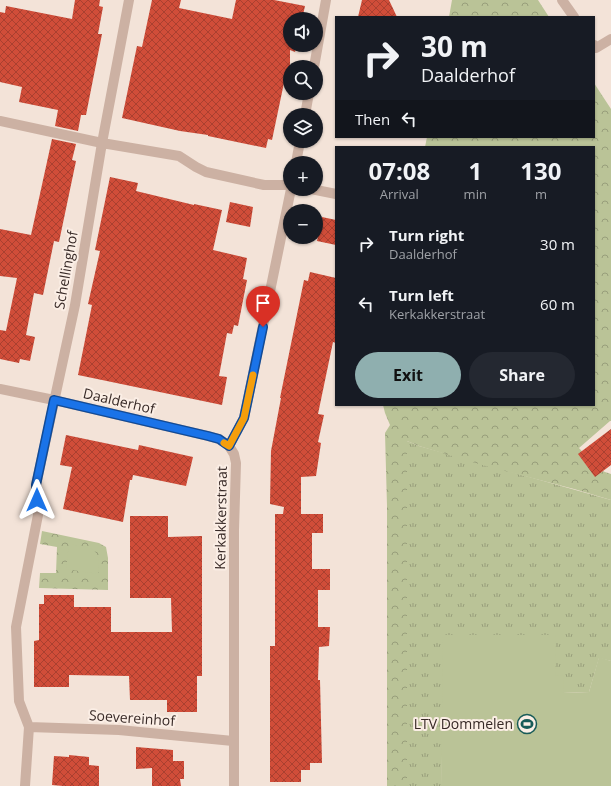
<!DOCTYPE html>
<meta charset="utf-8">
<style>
body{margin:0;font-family:"Open Sans",sans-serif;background:#242831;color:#f1f3f6;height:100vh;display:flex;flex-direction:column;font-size:15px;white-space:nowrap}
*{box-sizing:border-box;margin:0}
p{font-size:13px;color:#9ea1a6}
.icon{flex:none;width:22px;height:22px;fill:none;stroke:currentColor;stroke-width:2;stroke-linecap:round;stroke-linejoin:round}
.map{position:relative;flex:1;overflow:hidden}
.side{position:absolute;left:335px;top:146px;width:260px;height:260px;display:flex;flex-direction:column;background:#171b24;border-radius:0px;box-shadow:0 1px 3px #0004}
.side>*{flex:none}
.guide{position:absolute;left:335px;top:16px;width:260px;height:122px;border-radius:0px;box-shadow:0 1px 3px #0004;background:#171b24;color:#f1f3f6;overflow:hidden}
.fabs{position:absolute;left:283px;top:12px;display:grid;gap:8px}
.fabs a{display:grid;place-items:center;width:40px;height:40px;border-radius:50%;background:#171b24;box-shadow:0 1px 3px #0004;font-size:20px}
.pin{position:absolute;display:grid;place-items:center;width:34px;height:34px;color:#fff;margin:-41px -17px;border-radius:50% 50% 50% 0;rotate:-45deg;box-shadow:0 0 4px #0007}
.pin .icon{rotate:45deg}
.me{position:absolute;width:44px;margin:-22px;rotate:0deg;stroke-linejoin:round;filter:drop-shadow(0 0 3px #0008)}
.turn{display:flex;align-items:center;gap:14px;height:84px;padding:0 20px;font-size:18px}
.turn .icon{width:52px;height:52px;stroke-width:2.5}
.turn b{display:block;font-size:28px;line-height:34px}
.then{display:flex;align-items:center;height:38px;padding:0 20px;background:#0003;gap:8px;font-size:15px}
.eta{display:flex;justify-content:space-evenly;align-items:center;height:68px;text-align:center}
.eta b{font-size:24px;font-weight:700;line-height:28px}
.button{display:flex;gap:8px;margin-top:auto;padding:8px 20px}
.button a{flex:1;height:46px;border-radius:24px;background:#8fafaf;color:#111;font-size:16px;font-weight:700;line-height:46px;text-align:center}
.button a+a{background:#242831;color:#f1f3f6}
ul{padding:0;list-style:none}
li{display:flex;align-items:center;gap:12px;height:60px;padding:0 20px}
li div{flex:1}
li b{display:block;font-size:15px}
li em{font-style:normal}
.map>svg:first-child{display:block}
.grass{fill:url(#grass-tufts)}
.forest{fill:url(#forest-crowns)}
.park{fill:#bac397}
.building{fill:url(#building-cross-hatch)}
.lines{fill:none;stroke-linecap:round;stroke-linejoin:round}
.minor{stroke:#ccb1a3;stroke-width:10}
.route-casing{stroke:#114b97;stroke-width:10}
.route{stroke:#1a73e8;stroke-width:7}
.slow{stroke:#f59e0b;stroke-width:7}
.labels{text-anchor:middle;stroke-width:4;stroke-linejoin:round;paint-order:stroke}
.street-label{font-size:14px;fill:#372926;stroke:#fbeee5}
.poi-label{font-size:14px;fill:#372926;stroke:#fbeee5;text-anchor:end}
</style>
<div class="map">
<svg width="611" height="786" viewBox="0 0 611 786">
<defs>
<pattern id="grass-tufts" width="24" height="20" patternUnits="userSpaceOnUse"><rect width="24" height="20" fill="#bac397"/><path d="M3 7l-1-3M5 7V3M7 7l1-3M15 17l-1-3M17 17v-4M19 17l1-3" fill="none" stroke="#989e7b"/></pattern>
<pattern id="forest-crowns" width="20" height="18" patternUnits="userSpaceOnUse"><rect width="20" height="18" fill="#bac397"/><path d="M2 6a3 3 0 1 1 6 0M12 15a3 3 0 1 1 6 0" fill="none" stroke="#989e7b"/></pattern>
<pattern id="building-cross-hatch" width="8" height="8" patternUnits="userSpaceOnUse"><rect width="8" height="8" fill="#d04d39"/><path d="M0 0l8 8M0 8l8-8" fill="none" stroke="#aa4030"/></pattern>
</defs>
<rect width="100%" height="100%" fill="#f3e3d8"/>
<path class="grass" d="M407,441L419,446L611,500V661L599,658L589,692L563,693L442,756L441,786H407Z"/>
<path class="forest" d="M452,0H538L549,17H449Z
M594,83L611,109V421H610L579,448L599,470L611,474V500L574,489L482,465L419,446L407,441V786H387V506L385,433L390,425L385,413L383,405H594V147H425L427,137H594Z
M42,531L99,543L106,547L108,558V590L39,588L40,573H56L57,547L40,544Z"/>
<path class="park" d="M69,544C78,546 95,545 98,557C99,562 98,568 98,574L66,569Z
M443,635H556L555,675L563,676L564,693L589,692L599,657L611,661V786H441Z"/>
<path class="building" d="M75,0H100L99,6L103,7L98,34H102L86,115H81L78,131L55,126L58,110L19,102L22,87L0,82V12L5,13L6,6L72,19Z
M152,0H181L179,8L232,19L236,0H274L305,6L302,19H290V45H297L295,52L290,50V79L285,78L272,140L268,139L266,148L208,136V135L180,131L122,118L137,46L142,47Z
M362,0H389L397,17H358Z
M52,139L76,144L72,160L76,161L59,242L54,241L43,295L34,293L26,335L35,337L30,361L20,359L19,363L0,359V330L6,331L17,278L0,276V229L31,235Z
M110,177L138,183L136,191L194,205V204L222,210L213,250L247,258L243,279L247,280L238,326L234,325L232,334L227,333L219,376L227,377L222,405L78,375L92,305L88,304L100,251L95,250Z
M230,202L253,207L250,227L226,222Z
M322,217L336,220V245L317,241Z
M310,272L336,278V343L333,342L318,414L324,415L318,442L321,443L316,476L301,477V514H323V533H312V569H330V590H318V627H330L329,646L319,647L318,680H320L322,763H310V770H301V782H270V646H275V514H283L284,507L270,504L271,451L281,398H280L304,280L308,281Z
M611,429V465L595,477L578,454Z
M66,435L138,450L139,445L193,457L186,486L133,475L132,480H130L123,522L63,509L72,467L60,465Z
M130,516H168V537L202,536V676H197V712H167V700H130L129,676L69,675V687H34V641L39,640V604H44V595H74V607H111V632H172L171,598H130Z
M136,747L173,750V761H184V779H180L181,786H152V768L136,769Z
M69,755L89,757V765L99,766V786H63L52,785L54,756L69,757Z"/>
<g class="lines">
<path class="minor" d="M562,0L574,17
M594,45L596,48L611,39
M314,67L326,0
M305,115L309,93
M0,121L102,143L179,156L196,167L206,172L264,185H290
M296,163L300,141
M311,189L336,194
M0,389L54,400L208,436L219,439L229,446
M29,727L119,730L233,741
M25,786L29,727L19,701L16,627L38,515L36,485L75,305L102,143L129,0
M234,786V530L236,463L234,454L229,446L244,418L291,189"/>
</g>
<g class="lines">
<g class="route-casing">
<path id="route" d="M37,500L36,485L54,400L208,436L219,439L229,446L244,418L263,327"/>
</g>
<use href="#route" class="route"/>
<path class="slow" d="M224,443L229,446L244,418L253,375"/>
</g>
<defs>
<g id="stadium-ring" transform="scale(1)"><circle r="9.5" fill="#fbeee5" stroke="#185b58" stroke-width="1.5"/><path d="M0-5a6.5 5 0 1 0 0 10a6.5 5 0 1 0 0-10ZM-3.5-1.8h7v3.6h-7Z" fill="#185b58"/></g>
</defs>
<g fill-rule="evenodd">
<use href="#stadium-ring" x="527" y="724"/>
</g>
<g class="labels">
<g class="street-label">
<text transform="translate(66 270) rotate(-80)" y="5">Schellinghof</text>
<text transform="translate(119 401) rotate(13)" y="5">Daalderhof</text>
<text transform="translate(221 518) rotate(-89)" y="5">Kerkakkerstraat</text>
<text transform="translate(132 718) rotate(4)" y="5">Soevereinhof</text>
</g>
<g class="poi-label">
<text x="513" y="729">LTV Dommelen</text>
</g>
</g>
</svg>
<div class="fabs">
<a><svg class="icon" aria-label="sound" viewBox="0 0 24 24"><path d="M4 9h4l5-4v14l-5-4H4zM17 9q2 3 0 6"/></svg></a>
<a><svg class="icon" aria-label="search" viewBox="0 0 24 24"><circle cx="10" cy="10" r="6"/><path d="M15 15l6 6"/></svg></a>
<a><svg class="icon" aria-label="layers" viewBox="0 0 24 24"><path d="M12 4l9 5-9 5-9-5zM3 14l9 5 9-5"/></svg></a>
<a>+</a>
<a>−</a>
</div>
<div class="pin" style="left:263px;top:327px;background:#d93025"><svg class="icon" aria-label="arrive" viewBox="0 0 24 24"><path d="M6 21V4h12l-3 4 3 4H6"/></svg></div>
<svg class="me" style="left:37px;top:500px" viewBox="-20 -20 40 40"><path d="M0-17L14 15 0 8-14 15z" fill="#1a73e8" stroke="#fff" stroke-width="4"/></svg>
<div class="guide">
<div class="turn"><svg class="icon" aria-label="right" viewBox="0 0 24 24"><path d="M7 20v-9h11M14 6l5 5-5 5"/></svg><div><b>30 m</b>Daalderhof</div></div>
<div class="then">Then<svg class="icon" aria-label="left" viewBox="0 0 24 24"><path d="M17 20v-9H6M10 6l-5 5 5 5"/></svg></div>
</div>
<section class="side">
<div class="eta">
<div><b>07:08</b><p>Arrival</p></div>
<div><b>1</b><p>min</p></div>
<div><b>130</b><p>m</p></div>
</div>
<ul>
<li><svg class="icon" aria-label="right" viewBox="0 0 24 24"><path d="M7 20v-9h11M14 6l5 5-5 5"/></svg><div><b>Turn right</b><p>Daalderhof</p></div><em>30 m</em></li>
<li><svg class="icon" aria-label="left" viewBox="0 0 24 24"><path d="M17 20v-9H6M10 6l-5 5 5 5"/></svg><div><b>Turn left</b><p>Kerkakkerstraat</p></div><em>60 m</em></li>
</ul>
<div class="button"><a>Exit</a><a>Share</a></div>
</section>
</div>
